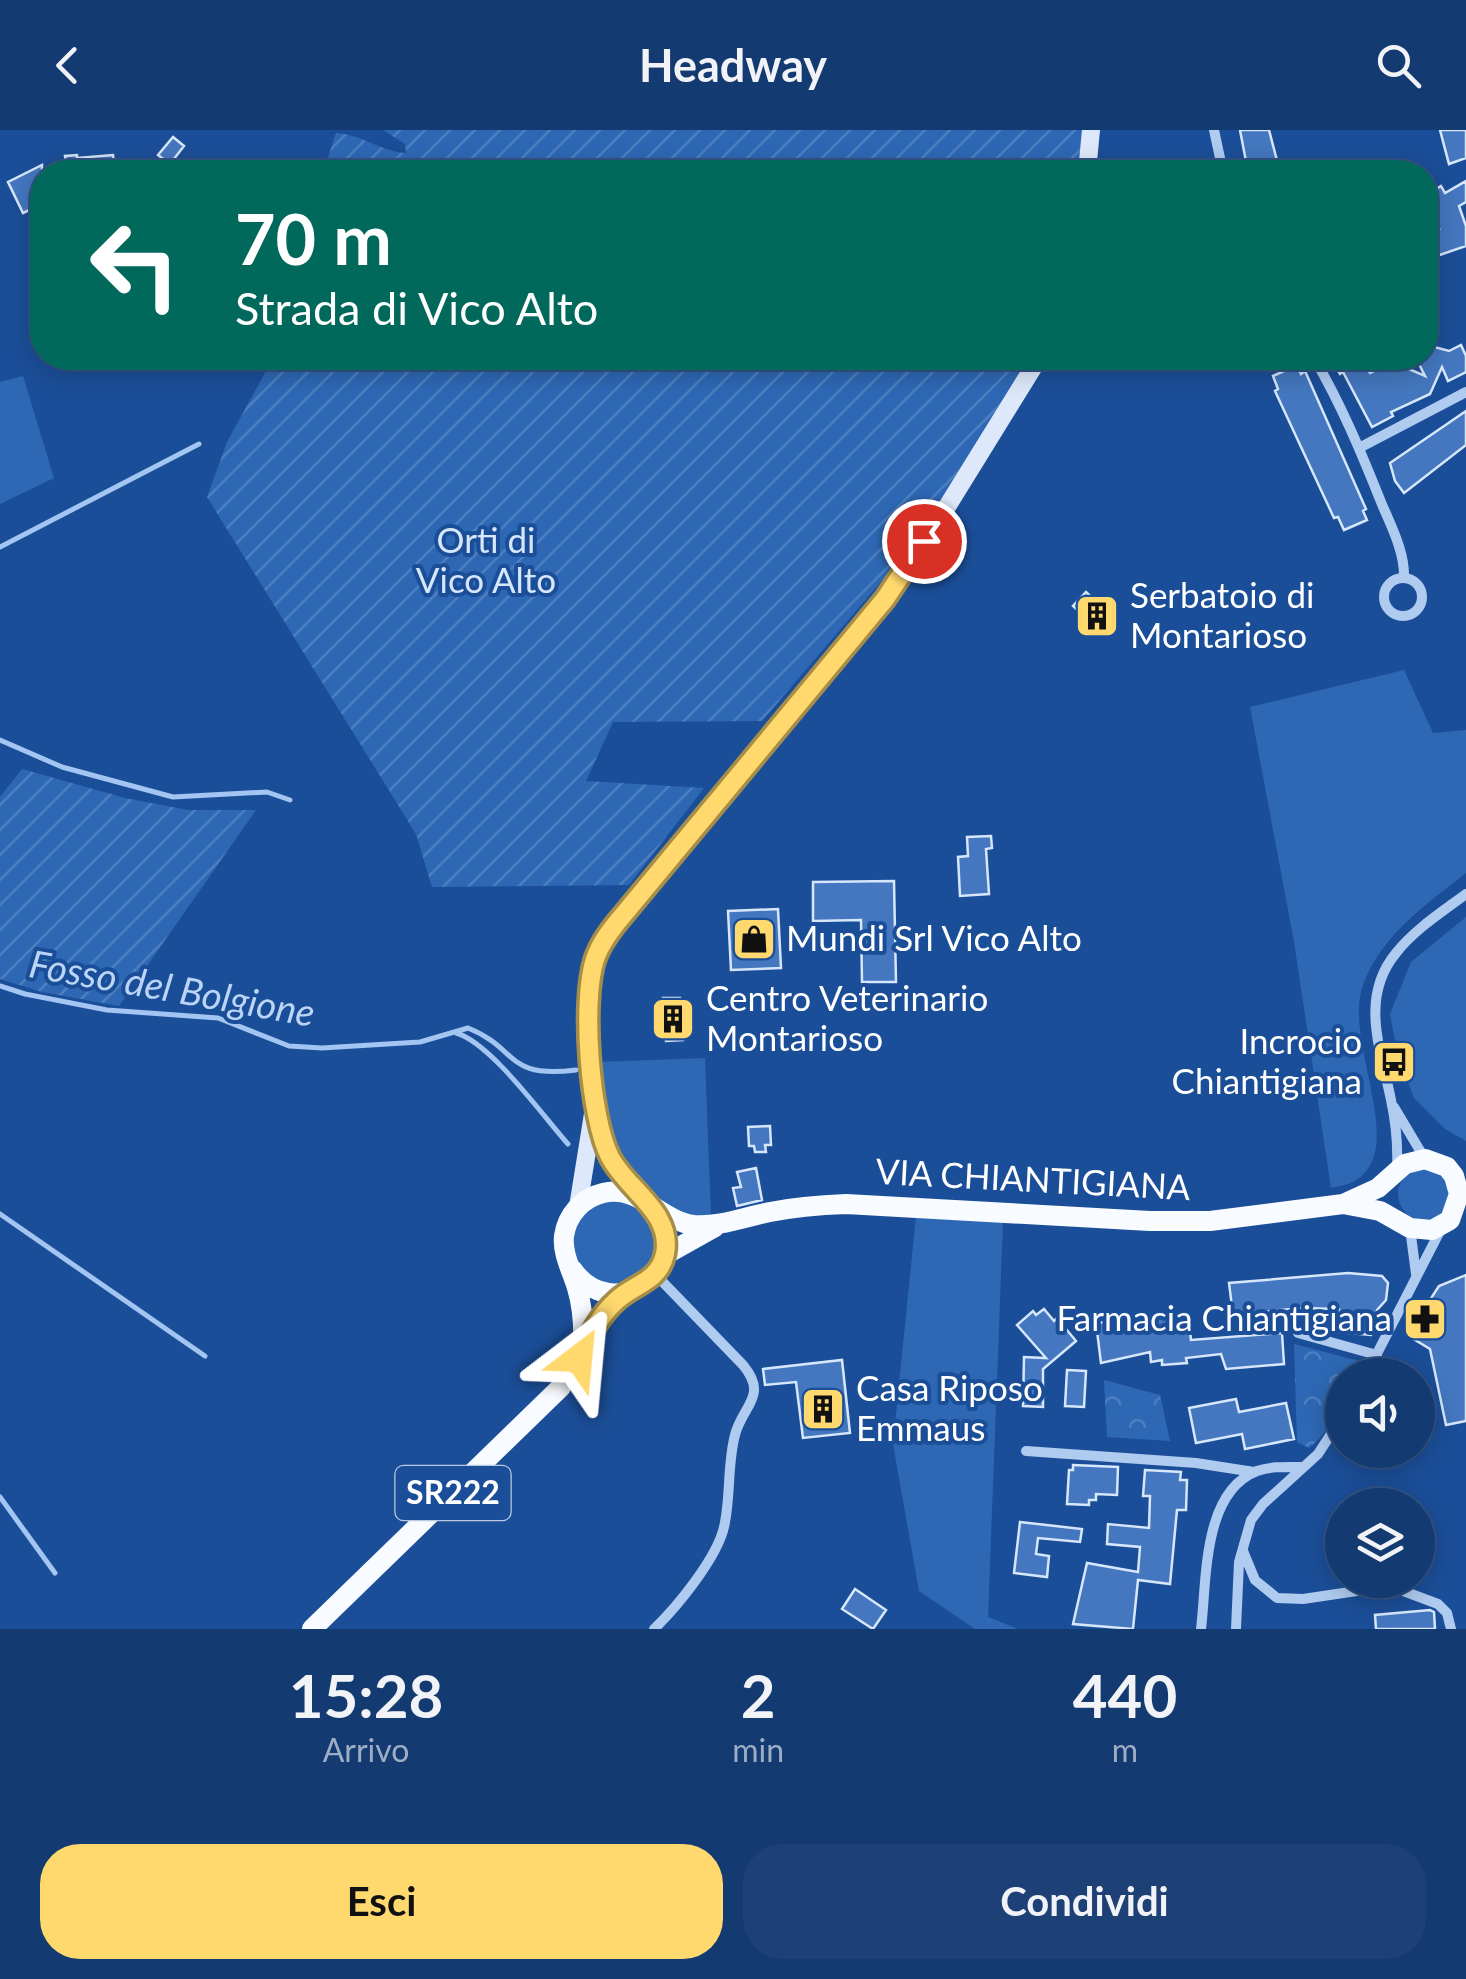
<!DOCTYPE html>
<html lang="it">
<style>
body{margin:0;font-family:Lato,sans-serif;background:#1d4177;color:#f1f3f6;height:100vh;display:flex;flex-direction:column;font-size:38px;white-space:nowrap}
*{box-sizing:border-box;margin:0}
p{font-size:32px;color:#9dadc4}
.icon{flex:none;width:55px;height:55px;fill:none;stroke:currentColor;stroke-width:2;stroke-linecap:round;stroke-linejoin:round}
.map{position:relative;height:1499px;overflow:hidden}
.sheet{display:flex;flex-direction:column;background:#143a72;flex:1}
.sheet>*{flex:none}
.guide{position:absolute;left:30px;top:30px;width:1408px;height:210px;border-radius:40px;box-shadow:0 5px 25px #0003,0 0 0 2px #335484;background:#00695c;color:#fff;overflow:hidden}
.fabs{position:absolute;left:1325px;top:1228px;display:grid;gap:20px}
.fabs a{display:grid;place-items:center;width:110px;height:110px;border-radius:50%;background:#143a72;box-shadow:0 5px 25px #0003,0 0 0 2px #335484;font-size:50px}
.pin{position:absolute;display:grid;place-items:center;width:85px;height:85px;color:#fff;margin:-42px;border:5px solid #fff;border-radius:50%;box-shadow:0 2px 10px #0007}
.me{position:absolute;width:110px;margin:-55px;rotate:29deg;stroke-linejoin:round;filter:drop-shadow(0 0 8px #0008)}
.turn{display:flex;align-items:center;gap:35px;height:210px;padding:0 40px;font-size:45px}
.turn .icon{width:130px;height:130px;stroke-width:2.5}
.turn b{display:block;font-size:70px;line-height:85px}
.eta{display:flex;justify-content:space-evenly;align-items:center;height:170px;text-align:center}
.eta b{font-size:60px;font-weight:700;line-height:70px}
.button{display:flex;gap:20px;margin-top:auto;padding:20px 40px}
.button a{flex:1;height:115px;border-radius:40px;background:#ffd96e;color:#111;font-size:40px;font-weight:700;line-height:115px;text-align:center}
.button a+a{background:#1d4177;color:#f1f3f6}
header{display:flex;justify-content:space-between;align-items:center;height:130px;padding:0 40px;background:#143a72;font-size:45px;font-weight:700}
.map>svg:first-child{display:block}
.grass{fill:#2e68b5}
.forest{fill:url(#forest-crowns)}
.garden{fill:url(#garden-furrows)}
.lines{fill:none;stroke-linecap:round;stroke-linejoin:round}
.stream{stroke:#a2c5f2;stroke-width:5}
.building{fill:#4477bf;stroke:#d6e6fb;stroke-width:2.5}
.street{stroke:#afcbf0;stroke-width:10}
.secondary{stroke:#dde9fb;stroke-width:18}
.primary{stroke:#f8fbff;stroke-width:20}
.route-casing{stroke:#a68d48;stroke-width:25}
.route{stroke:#ffd96e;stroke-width:18}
.labels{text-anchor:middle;stroke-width:8;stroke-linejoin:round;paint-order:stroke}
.shield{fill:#1b4e98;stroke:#bbcae0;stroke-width:2.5}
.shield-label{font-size:32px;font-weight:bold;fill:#fff}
.park-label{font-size:35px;fill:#d6e6fb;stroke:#1b4e98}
.poi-label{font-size:35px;fill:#fff;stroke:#1b4e98;text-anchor:start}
.street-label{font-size:35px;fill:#fff;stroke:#1b4e98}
.water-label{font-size:38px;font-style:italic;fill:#bbd5f7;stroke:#1b4e98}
</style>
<header><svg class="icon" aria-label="back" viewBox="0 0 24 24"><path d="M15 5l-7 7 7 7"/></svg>Headway<svg class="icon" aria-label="search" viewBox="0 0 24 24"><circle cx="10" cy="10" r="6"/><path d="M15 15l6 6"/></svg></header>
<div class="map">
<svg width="1466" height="1499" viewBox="0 0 1466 1499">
<defs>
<pattern id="forest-crowns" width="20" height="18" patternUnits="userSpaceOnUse" patternTransform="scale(2.5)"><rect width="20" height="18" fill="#2e68b5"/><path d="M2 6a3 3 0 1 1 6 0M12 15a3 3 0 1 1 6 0" fill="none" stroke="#4d7fc0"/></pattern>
<pattern id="garden-furrows" width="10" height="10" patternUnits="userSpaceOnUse" patternTransform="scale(2.5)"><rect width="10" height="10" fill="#2e68b5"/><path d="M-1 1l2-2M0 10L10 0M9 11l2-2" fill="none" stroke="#4d7fc0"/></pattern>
</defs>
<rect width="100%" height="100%" fill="#1b4e98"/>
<path class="grass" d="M23,246L54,348L0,374V252Z
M1404,540L1433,603L1466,600V743C1426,775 1382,804 1363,855C1342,912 1411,1021 1353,1052C1347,1055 1337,1056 1331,1058L1294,812L1250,577Z
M1466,787V1011L1445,999L1414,968L1398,926L1390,884L1411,832Z
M705,928L711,1087C661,1085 618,1042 605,995C600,976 601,952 599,932Z
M1398 1064a26 26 0 1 1 52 0a26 26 0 1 1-52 0Z
M573 1112a42 42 0 1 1 84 0a42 42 0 1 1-84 0Z
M916,1086L1003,1092L988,1487L1018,1499H975L919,1461L893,1314Z"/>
<path class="forest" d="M1294,1214L1359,1231L1352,1245H1342C1342,1272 1332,1301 1309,1318L1297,1312Z
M1104,1250L1160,1265L1170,1311L1107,1307Z"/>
<path class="garden" d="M383,0H1083L1078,42H341L342,39L327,30L336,3C363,5 380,21 406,23L405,14Z
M273,228H1028L915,412L762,591L613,592L586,651L704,658L629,755L432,757L416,704L207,367L227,312Z
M22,639L125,668L188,680H256L119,876L42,862L0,849V667Z"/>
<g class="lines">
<path class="stream" d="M0,417L199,314
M0,610L62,637L173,667L267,662L290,670
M0,856L25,864L107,880L218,888L289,916L322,918L420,912L468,898C520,919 504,949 576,940
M456,903C490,912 543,986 568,1014
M0,1084L205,1226
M0,1367L55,1443"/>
</g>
<path class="building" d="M1240,0H1269L1280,42H1248Z
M1440,0H1466V28L1449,34Z
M173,7L184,16L170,34L158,25Z
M77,25V28L113,25L115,42H67L65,26Z
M42,35V63L38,66L42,74L23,83L8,52Z
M1466,51V72L1459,76L1466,96V116L1428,129L1425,104L1439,99L1425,76V66L1441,56L1445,63Z
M1461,215L1466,226V242L1448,251L1442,237L1430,264L1391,282L1393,286L1372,297L1343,242L1340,244L1330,228H1360L1370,243L1393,232L1425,246L1416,228H1425V219L1431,216L1449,221Z
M1297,235L1301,244L1305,241L1366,379L1363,381L1367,390L1344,400L1338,387L1334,388L1275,261L1278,259L1273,246Z
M1466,281V315L1404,363L1395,351L1390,333Z
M1086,462L1113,488L1100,502L1073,476Z
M991,706L992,718L986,719L989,764L960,766L958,727L968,726L967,707Z
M894,751L896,852H862L861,790L813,791V752Z
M778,779L781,838L731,840L728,781Z
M663,868H680L683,910L666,911Z
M770,996L771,1015H765L766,1022H755L754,1016H749L748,997Z
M756,1038L762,1070L737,1076L733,1058L741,1057L737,1042Z
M1348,1143L1382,1146L1388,1153L1386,1170L1377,1180L1376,1197L1371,1205L1339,1202V1179L1300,1178L1233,1185L1229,1153Z
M1466,1145V1291L1446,1295L1430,1219L1407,1205L1439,1156Z
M1044,1179L1054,1191L1057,1188L1076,1211L1043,1239V1277L1023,1276L1024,1227L1046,1228L1017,1195L1033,1181L1036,1185Z
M1188,1185L1191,1210L1282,1203L1284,1234L1226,1239L1221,1224L1186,1228L1187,1233L1162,1235V1230L1151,1232L1150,1222L1101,1233L1096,1193Z
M842,1230L850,1303L803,1308L796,1252L765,1255L763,1239Z
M1067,1240L1086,1241L1084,1277L1065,1276Z
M1236,1269L1239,1282L1286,1273L1294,1309L1245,1319L1242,1304L1196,1313L1189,1278Z
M1073,1335L1118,1337L1117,1365L1096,1364V1370H1089V1375L1067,1374L1069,1340H1073Z
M1145,1340L1181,1342L1180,1350H1187L1186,1380H1177L1170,1454L1138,1450L1133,1499L1073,1494L1087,1433L1138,1442L1140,1417L1107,1414L1108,1394L1149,1398L1150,1366H1143Z
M1020,1392L1082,1399L1080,1412L1038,1408L1036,1424L1049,1426L1047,1447L1014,1443Z
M855,1459L886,1480L873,1499L842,1479Z
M1430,1480L1434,1482L1435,1499H1376L1375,1485Z"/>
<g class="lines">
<path class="street" d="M1214,0L1223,42
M1314,228C1341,274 1361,322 1381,372C1391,396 1405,422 1404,448
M1359,318L1466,262
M1384 467a19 19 0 1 1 38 0a19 19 0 1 1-38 0Z
M1394,977L1425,1029
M1397,1039C1398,1017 1396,993 1391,970C1381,920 1359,868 1396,823C1415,799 1442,782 1466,764
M1410,1098L1416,1144
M1298,1203L1377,1225
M1366,1245L1440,1101
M1026,1321L1196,1333L1254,1342
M1243,1421L1255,1450L1277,1468L1303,1469L1390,1456L1438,1474L1447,1483L1451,1499
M654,1499C677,1477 717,1428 724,1397C731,1367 727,1335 735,1305C742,1276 769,1266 743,1235L655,1144
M1201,1499C1207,1451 1202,1362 1257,1341C1271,1336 1288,1337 1304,1337
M1236,1499L1239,1432L1251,1390L1263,1374L1318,1324L1342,1287"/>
<path class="secondary" d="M1087,42L1091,0
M639,1067L609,1024L595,974L589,872L590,849L600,818L641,763L885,469L945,380L1039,228
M578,1077L593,984"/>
<path class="primary" d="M665,1125L715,1097
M572,1139C613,1198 698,1139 651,1076
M583,1219C584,1198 583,1178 577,1158C572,1141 562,1124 564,1106C567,1085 582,1068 603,1063C639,1054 660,1091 694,1095C720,1097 744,1087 770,1082C795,1077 820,1075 846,1074L1150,1091H1210L1343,1074L1378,1058L1405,1034L1425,1029L1447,1037L1454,1046L1459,1064L1450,1090L1432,1100L1410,1098L1380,1081L1343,1074
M312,1499L561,1257L603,1185L626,1162"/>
</g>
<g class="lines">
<g class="route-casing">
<path id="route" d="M579,1228C587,1208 601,1184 617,1170C634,1154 659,1152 665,1124C673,1082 627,1060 610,1027C590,988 581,872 595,829C601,812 612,798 624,784L885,469L924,411"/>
</g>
<use href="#route" class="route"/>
</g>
<defs>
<g id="building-square" transform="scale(2.25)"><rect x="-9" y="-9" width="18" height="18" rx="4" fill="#ffd96e" stroke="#1b4e98"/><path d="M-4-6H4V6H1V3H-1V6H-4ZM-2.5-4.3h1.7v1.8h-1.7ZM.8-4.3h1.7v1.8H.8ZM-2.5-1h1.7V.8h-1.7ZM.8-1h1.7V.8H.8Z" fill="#111"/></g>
<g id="shop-square" transform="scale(2.25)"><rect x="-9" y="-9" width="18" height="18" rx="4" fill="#ffd96e" stroke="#1b4e98"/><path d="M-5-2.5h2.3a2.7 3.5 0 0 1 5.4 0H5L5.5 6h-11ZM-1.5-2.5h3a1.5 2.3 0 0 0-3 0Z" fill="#111"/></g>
<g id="bus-square" transform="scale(2.25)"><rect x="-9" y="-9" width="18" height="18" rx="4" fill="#ffd96e" stroke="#1b4e98"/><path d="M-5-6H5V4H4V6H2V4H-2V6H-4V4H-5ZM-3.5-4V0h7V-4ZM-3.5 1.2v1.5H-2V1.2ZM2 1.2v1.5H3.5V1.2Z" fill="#111"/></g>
<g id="pharmacy-square" transform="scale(2.25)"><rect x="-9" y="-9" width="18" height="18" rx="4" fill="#ffd96e" stroke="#1b4e98"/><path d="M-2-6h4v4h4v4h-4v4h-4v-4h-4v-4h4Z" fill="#111"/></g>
</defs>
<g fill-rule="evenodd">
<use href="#building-square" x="1097" y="486"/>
<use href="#shop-square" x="754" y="809"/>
<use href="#building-square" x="673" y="889"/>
<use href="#bus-square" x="1394" y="932"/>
<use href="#pharmacy-square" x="1425" y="1189"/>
<use href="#building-square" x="823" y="1279"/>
</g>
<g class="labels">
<rect class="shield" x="395.5" y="1336" width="115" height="54" rx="8"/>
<g class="shield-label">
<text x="453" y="1374">SR222</text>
</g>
<g class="park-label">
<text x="486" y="423">Orti di<tspan x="486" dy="40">Vico Alto</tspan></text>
</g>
<g class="poi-label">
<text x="1130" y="478">Serbatoio di<tspan x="1130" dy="40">Montarioso</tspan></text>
<text x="786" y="821">Mundi Srl Vico Alto</text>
<text x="706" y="881">Centro Veterinario<tspan x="706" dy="40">Montarioso</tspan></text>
<text x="1362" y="924" text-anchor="end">Incrocio<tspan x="1362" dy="40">Chiantigiana</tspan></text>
<text x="1392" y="1201" text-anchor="end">Farmacia Chiantigiana</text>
<text x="856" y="1271">Casa Riposo<tspan x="856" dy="40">Emmaus</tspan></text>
</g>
<g class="street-label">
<text transform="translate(1033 1050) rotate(3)" y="12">VIA CHIANTIGIANA</text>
</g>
<g class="water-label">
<text transform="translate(172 859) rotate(10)" y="13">Fosso del Bolgione</text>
</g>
</g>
</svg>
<div class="fabs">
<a><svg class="icon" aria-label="sound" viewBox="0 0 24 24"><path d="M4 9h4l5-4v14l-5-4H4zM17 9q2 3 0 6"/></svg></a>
<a><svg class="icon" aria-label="layers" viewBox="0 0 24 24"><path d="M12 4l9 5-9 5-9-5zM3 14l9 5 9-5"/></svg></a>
</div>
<div class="pin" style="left:924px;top:411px;background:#d93025"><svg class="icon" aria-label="arrive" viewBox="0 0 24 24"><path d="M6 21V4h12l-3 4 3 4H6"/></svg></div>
<svg class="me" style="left:579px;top:1228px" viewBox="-20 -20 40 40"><path d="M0-17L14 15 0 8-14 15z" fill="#ffd96e" stroke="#fff" stroke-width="4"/></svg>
<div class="guide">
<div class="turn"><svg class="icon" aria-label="left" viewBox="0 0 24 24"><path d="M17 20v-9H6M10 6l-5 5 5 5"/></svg><div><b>70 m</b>Strada di Vico Alto</div></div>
</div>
</div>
<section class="sheet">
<div class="eta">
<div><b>15:28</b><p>Arrivo</p></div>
<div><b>2</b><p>min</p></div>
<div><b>440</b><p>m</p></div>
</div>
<div class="button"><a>Esci</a><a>Condividi</a></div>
</section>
